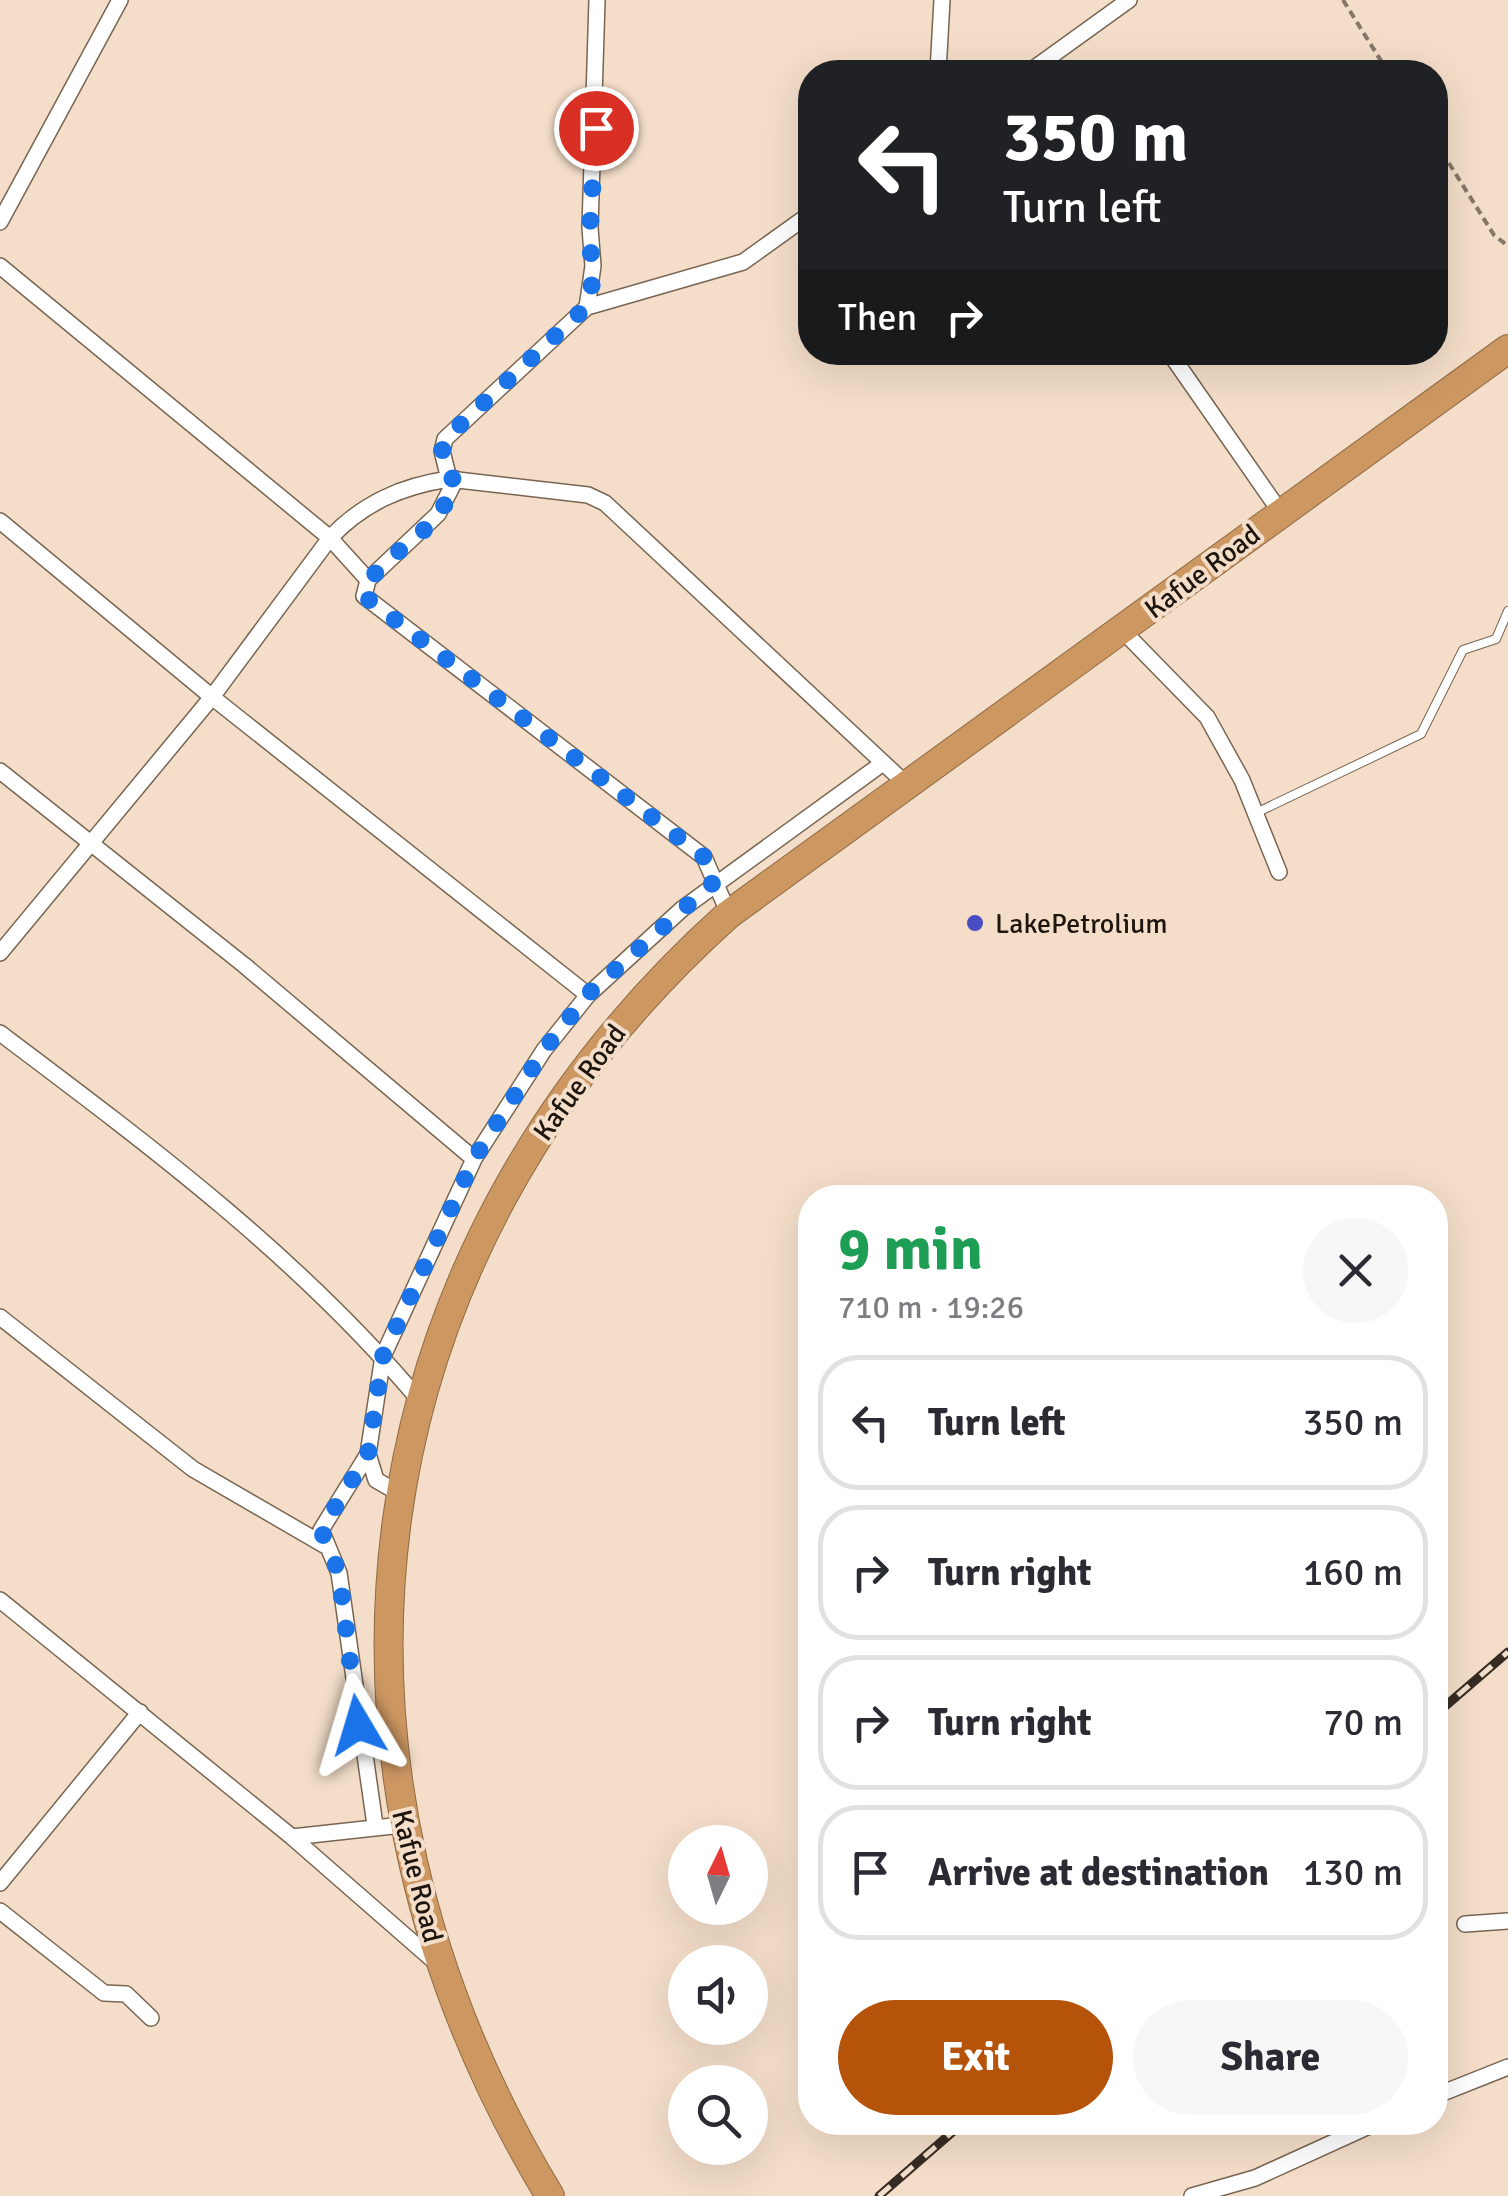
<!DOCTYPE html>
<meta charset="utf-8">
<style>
body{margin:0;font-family:Signika,sans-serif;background:#f7f7f7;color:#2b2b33;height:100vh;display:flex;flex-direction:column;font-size:38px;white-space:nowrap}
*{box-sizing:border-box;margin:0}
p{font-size:32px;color:#7c7c81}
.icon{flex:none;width:55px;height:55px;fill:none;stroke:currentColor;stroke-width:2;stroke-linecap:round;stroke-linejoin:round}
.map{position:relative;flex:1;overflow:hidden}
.sheet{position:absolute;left:798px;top:1185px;width:650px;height:950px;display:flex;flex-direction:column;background:#fff;border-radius:40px;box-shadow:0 10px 40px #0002}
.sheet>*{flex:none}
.top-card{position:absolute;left:798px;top:60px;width:650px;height:305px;border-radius:40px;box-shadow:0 10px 40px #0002;background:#202124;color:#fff;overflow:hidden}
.needle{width:65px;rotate:5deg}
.controls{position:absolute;left:668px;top:1825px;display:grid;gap:20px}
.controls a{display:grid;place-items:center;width:100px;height:100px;border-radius:50%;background:#fff;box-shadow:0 10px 40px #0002;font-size:50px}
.pin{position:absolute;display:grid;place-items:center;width:85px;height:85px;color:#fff;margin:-42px;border:5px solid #fff;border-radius:50%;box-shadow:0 2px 10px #0007}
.me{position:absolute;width:110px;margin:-55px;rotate:353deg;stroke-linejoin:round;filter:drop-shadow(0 0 8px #0008)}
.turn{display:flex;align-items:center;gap:35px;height:210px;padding:0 40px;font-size:45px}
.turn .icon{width:130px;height:130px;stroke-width:2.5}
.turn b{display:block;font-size:70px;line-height:85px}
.then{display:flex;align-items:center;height:95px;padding:0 40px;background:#0003;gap:20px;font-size:38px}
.round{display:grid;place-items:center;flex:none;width:105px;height:105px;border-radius:52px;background:#f7f7f7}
.overview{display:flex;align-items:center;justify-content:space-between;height:170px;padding:0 40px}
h1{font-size:60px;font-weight:700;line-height:75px;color:#1e9e55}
.action{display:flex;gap:20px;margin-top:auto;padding:20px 40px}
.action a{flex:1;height:115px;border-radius:60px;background:#b45309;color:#fff;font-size:40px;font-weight:700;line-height:115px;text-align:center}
.action a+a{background:#f7f7f7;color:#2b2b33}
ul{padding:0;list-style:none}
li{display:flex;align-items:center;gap:30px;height:135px;margin:0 20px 15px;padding:0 20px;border:5px solid #e1e1e2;border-radius:40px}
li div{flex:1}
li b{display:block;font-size:38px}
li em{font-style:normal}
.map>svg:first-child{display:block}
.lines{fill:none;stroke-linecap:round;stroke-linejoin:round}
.lane-casing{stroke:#786552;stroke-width:10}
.street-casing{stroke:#786552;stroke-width:18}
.highway-casing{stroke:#8f6a45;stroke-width:30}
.path{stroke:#857668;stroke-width:4;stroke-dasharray:8 5;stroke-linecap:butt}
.lane{stroke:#fff;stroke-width:8}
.street{stroke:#fff;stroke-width:15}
.highway{stroke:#cd9762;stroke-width:28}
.rail-casing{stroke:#362c23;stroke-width:9}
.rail{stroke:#f4dec9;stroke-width:5;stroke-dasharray:15;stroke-linecap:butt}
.route{stroke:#1a73e8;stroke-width:18;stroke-dasharray:0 32.4}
.poi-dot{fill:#484dc3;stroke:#f4dec9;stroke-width:4}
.labels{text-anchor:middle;stroke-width:8;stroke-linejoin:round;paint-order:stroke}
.street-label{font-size:28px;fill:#1d150e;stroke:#f4dec9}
.poi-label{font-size:28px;fill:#1d150e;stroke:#f4dec9;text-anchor:start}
</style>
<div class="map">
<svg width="1508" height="2196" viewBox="0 0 1508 2196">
<rect width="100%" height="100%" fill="#f4dec9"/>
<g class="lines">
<g class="lane-casing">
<path id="lane" d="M1256,813L1421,734L1463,650L1496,639L1508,611"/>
</g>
<g class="street-casing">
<path id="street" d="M938,72L942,0
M1029,72L1129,0
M0,222L120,0
M0,266L330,538C363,503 402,486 449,479L588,495L605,503L906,784
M587,307L743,262L810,214
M1169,352L1281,513
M449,479L442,451L445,439L587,307L593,266L590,228L597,0
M456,479L438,514L368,580L364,596L704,857L729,914
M0,521L212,697L588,995
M1123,631L1207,717L1242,780L1279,872
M0,771L244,965L474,1159
M0,953L212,697L330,538L368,580
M0,1033C149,1145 299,1257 420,1401
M0,1317L193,1469L324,1545
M368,1454L321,1530L339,1573L375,1825
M402,1495L376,1480L368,1454L383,1356L474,1159L544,1050L588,995L682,909L883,763
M0,1600L292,1837L441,1967
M292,1837L402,1825
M0,1883L140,1712
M0,1911L104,1993L126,1994L151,2018
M1465,1924L1508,1921
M1435,2096L1508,2067
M1192,2196L1255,2178L1378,2122"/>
</g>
<g class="highway-casing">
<path id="highway" d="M550,2196C286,1761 346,1257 729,914L1508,349"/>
</g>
<path class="path" d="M1343,0L1388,72
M1435,141L1494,235L1508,246"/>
<use href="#lane" class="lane"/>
<use href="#street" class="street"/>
<use href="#highway" class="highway"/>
<g class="rail-casing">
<path id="rail" d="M1435,1715L1508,1652
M879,2196L964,2122"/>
</g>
<use href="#rail" class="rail"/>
</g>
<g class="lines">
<path class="route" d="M358,1725L339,1573L321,1530L368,1454L383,1356L474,1159L544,1050L588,994L716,880L704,857L364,596C363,573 417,540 433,521C444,509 450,494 456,479L449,478L442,452L445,439L586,307L592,284L590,228L596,128"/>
</g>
<circle class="poi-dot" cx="975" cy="923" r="10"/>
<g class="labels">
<g class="street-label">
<text transform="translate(1202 571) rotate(-37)" y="10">Kafue Road</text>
<text transform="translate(579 1082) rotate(-54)" y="10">Kafue Road</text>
<text transform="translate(418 1876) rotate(76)" y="10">Kafue Road</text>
</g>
<g class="poi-label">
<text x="995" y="933">LakePetrolium</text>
</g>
</g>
</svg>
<div class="controls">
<a><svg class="needle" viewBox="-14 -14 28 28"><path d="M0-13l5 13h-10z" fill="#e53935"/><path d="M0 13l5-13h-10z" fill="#7c7c81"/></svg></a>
<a><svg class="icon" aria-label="sound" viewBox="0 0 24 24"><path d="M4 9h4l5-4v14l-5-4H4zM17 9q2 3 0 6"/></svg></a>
<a><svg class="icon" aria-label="search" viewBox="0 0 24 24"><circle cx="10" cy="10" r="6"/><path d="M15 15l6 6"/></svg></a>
</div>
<div class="pin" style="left:596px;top:128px;background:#d93025"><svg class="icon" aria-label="arrive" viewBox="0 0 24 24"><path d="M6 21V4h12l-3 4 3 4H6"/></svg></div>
<svg class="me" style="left:358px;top:1725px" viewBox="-20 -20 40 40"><path d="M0-17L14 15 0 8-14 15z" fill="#1a73e8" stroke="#fff" stroke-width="4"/></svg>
<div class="top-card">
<div class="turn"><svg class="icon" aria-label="left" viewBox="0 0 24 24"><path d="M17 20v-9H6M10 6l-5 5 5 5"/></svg><div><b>350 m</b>Turn left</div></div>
<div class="then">Then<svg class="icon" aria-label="right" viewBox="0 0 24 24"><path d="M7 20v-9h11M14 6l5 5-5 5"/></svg></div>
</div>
<section class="sheet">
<div class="overview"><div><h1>9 min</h1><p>710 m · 19:26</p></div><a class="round"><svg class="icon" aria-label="close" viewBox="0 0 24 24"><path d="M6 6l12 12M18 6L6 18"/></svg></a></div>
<ul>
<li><svg class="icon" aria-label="left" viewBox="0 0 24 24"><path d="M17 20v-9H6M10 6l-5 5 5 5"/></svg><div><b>Turn left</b></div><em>350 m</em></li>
<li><svg class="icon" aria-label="right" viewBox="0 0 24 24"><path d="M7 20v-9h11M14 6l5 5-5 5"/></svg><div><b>Turn right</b></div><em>160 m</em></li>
<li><svg class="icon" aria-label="right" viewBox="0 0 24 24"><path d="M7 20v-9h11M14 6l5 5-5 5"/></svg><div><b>Turn right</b></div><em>70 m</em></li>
<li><svg class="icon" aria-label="arrive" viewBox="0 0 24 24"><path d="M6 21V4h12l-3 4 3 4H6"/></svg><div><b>Arrive at destination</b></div><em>130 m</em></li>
</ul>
<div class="action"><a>Exit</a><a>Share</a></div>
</section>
</div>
